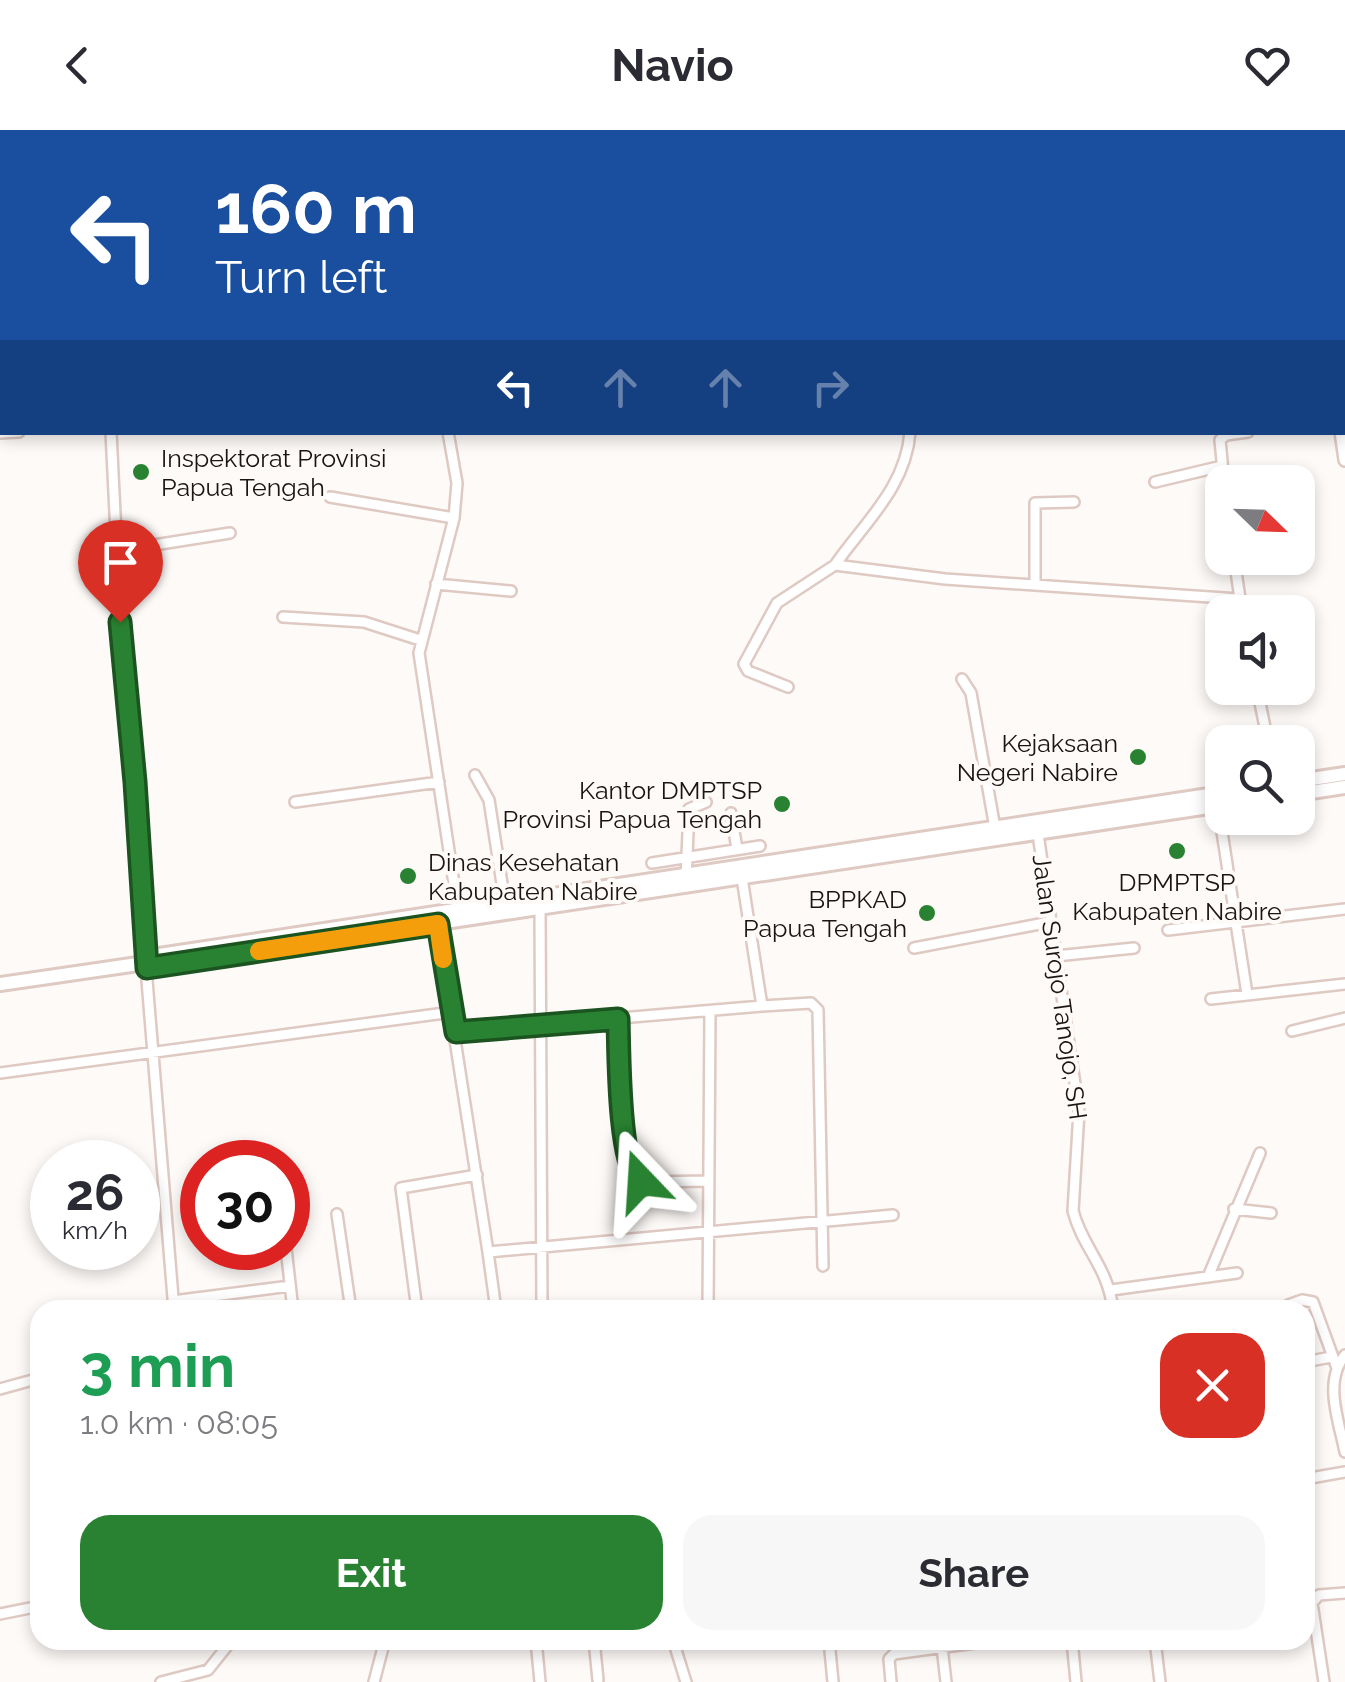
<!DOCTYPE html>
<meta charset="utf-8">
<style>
body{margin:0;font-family:Raleway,sans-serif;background:#f7f7f7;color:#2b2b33;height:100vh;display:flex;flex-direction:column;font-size:38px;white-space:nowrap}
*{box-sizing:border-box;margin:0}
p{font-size:32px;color:#7c7c81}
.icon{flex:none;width:55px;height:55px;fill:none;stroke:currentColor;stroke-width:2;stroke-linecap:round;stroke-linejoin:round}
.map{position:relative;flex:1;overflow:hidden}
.side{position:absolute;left:30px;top:1170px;width:1285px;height:350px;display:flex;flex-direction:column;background:#fff;border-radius:30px;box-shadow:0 5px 15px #0003}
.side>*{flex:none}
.hud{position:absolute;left:0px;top:0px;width:1345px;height:305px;box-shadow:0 5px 15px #0003;background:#1a4fa0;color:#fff;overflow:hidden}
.needle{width:65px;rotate:113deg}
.tools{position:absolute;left:1205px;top:335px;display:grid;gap:20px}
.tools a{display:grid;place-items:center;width:110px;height:110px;border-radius:20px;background:#fff;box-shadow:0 5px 15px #0003;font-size:50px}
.speed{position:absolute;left:30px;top:1010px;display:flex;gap:20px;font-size:50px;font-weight:700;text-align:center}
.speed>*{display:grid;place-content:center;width:130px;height:130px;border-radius:50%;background:#fff;box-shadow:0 5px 15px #0003;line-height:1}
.speed small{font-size:25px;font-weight:400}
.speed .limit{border:15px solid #d22;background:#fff;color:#111}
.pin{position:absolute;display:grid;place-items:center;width:85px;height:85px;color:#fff;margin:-102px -42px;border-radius:50% 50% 50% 0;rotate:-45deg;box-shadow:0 0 10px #0007}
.pin .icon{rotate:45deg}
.me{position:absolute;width:110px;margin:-55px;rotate:340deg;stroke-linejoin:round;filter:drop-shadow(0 0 8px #0008)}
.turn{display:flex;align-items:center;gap:35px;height:210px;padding:0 50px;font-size:45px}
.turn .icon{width:130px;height:130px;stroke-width:2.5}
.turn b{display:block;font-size:70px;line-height:85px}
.lanes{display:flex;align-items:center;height:95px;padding:0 50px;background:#0003;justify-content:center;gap:50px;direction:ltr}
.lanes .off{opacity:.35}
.round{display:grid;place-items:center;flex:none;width:105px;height:105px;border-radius:30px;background:#f7f7f7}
.headline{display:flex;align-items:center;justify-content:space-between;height:170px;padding:0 50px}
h1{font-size:60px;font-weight:700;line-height:75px;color:#1e9e55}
.action{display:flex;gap:20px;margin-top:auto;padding:20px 50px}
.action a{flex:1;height:115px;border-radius:30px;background:#298231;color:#fff;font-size:40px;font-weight:700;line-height:115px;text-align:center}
.action a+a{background:#f7f7f7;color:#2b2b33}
header{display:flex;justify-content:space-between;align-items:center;height:130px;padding:0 50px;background:#fff;font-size:45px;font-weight:700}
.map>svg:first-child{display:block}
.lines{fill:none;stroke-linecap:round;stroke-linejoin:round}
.street-casing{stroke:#dfc9c3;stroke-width:14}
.secondary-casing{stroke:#dfc9c3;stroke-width:16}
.primary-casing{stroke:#dfc9c3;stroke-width:18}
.highway-casing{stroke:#dfc9c3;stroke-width:20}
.street{stroke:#fff;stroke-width:9}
.secondary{stroke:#fff;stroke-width:11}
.primary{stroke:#fff;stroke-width:12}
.highway{stroke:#fff;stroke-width:15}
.route-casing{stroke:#1b5420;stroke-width:25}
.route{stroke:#298231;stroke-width:18}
.slow{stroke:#f59e0b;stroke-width:18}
.poi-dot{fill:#298231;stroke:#fefaf8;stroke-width:4}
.labels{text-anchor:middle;stroke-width:8;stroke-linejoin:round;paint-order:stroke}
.poi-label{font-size:25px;fill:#1b1412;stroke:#fefaf8;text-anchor:end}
.street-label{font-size:25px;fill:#1b1412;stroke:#fefaf8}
</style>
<header><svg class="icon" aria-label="back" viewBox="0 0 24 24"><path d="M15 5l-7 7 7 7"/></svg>Navio<svg class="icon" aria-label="heart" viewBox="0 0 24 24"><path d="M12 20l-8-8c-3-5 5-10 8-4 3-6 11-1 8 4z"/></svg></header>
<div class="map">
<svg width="1345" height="1552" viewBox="0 0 1345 1552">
<rect width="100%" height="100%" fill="#fefaf8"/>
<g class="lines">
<g class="street-casing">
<path id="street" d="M330,0V2
M447,0V2
M99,2V0
M0,164H2
M1342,293L1345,292
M111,302L122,527L135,652L141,777L174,1180
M448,302L457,353L454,388L419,523L458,780
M0,303L19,302
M1155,352L1222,336
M1224,352L1220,310L1226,305L1248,302
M330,367L454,388
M116,421L230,403
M1234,428L1242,482
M835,435C865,392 906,357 910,302
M436,454L511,461
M1035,455V373L1074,372
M283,487L364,492L420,510
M962,549L971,563L995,698
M788,557L748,541L744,534L777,473L835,435L945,449L1239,469
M1257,558L1268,612
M475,645L489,670L505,773
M295,672L439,652
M1218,676L1247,864
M731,683L737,719
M1038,704L1079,981L1073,1081C1083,1119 1108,1136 1113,1180
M652,733L760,716
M742,748L762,876L811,873L818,880L823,1136
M686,749L689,679L706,672
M540,778L542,1180
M437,794L488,1122L893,1085
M1168,800L1345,779
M914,818L1050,792
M1056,826L1134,818
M1211,869L1345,854
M618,889L622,993L635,1048L646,1052L708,1051
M1292,901L1345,888
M456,902L762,876
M0,943L452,882
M1234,1079L1271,1083
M337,1084L351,1180
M286,1118L293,1180
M488,1122L496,1180
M1208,1147L1260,1023
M1111,1160L1237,1143
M173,1171L290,1156
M1288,1175L1302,1170L1313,1172L1337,1238
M417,1180L401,1058L477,1045
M708,1180L710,881
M1345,1225C1323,1252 1339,1291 1345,1322
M1305,1232L1331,1227
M0,1259L40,1248
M1305,1349L1345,1342
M0,1484L40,1476
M536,1510L540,1552
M594,1510L598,1550
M673,1510L686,1552
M829,1510L833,1552
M1072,1510L1076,1552
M1155,1510L1160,1552
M942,1517L946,1552
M161,1552L208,1540L232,1510
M374,1552L385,1510
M891,1552L889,1529L894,1524L997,1510
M1324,1552L1312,1473L1319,1465L1345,1463"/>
</g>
<g class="secondary-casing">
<path id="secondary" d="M1295,0L1296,2
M1308,0L1309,2
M1342,248L1345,265
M1341,302L1345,330"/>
</g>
<g class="primary-casing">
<path id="primary" d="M1298,651L1345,644
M1298,664L1345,657
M138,834L147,837L1222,675
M0,854L138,834L146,827L1222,663"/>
</g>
<g class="highway-casing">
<path id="highway" d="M358,2L407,0
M0,19L2,18"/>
</g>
<use href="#street" class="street"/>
<use href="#secondary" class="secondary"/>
<use href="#primary" class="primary"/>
<use href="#highway" class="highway"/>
</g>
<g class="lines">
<g class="route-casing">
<path id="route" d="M120,492L135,652L147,838L438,794L456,902L618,889C619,918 618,1038 641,1051"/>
</g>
<use href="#route" class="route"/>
<path class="slow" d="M259,821L438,794L443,829"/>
</g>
<g class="poi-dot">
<circle cx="141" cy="342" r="10"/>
<circle cx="1138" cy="627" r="10"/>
<circle cx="782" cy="674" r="10"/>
<circle cx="1177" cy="721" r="10"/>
<circle cx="408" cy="746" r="10"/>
<circle cx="927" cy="783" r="10"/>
</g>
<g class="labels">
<g class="poi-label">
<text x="161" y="337" text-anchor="start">Inspektorat Provinsi<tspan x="161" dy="29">Papua Tengah</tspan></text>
<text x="1118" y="622">Kejaksaan<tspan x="1118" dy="29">Negeri Nabire</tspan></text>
<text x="762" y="669">Kantor DMPTSP<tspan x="762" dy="29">Provinsi Papua Tengah</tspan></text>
<text x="428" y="741" text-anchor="start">Dinas Kesehatan<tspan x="428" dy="29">Kabupaten Nabire</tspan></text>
<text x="1177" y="761" text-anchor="middle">DPMPTSP<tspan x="1177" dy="29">Kabupaten Nabire</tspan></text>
<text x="907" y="778">BPPKAD<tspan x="907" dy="29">Papua Tengah</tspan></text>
</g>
<g class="street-label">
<text transform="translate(1060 857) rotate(82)" y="9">Jalan Surojo Tanojo, SH</text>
</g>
</g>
</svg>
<div class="tools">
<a><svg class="needle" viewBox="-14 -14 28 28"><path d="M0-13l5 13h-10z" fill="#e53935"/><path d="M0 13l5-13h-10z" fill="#7c7c81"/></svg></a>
<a><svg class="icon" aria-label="sound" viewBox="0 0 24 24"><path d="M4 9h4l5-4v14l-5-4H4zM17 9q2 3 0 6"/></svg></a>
<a><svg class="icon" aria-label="search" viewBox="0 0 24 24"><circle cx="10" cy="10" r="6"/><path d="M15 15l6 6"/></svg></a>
</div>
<div class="speed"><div>26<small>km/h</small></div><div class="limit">30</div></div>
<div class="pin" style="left:120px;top:492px;background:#d93025"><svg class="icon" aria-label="arrive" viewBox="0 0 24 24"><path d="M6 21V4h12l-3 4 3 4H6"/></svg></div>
<svg class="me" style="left:641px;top:1051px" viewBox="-20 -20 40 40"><path d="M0-17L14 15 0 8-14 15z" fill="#298231" stroke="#fff" stroke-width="4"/></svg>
<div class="hud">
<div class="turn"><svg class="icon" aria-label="left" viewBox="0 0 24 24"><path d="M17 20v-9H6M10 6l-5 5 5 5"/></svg><div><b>160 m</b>Turn left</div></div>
<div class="lanes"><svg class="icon" aria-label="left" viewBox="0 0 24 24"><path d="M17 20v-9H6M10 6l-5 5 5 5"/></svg><svg class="icon off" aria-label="ahead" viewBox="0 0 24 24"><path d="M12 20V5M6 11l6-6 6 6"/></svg><svg class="icon off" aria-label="ahead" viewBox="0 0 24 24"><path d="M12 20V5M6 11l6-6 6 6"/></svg><svg class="icon off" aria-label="right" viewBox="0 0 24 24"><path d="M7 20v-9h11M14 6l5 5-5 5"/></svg></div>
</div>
<section class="side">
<div class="headline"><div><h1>3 min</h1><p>1.0 km · 08:05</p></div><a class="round" style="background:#d93025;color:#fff"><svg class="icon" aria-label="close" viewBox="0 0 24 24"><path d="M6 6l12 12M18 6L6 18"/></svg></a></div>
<div class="action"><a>Exit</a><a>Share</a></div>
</section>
</div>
